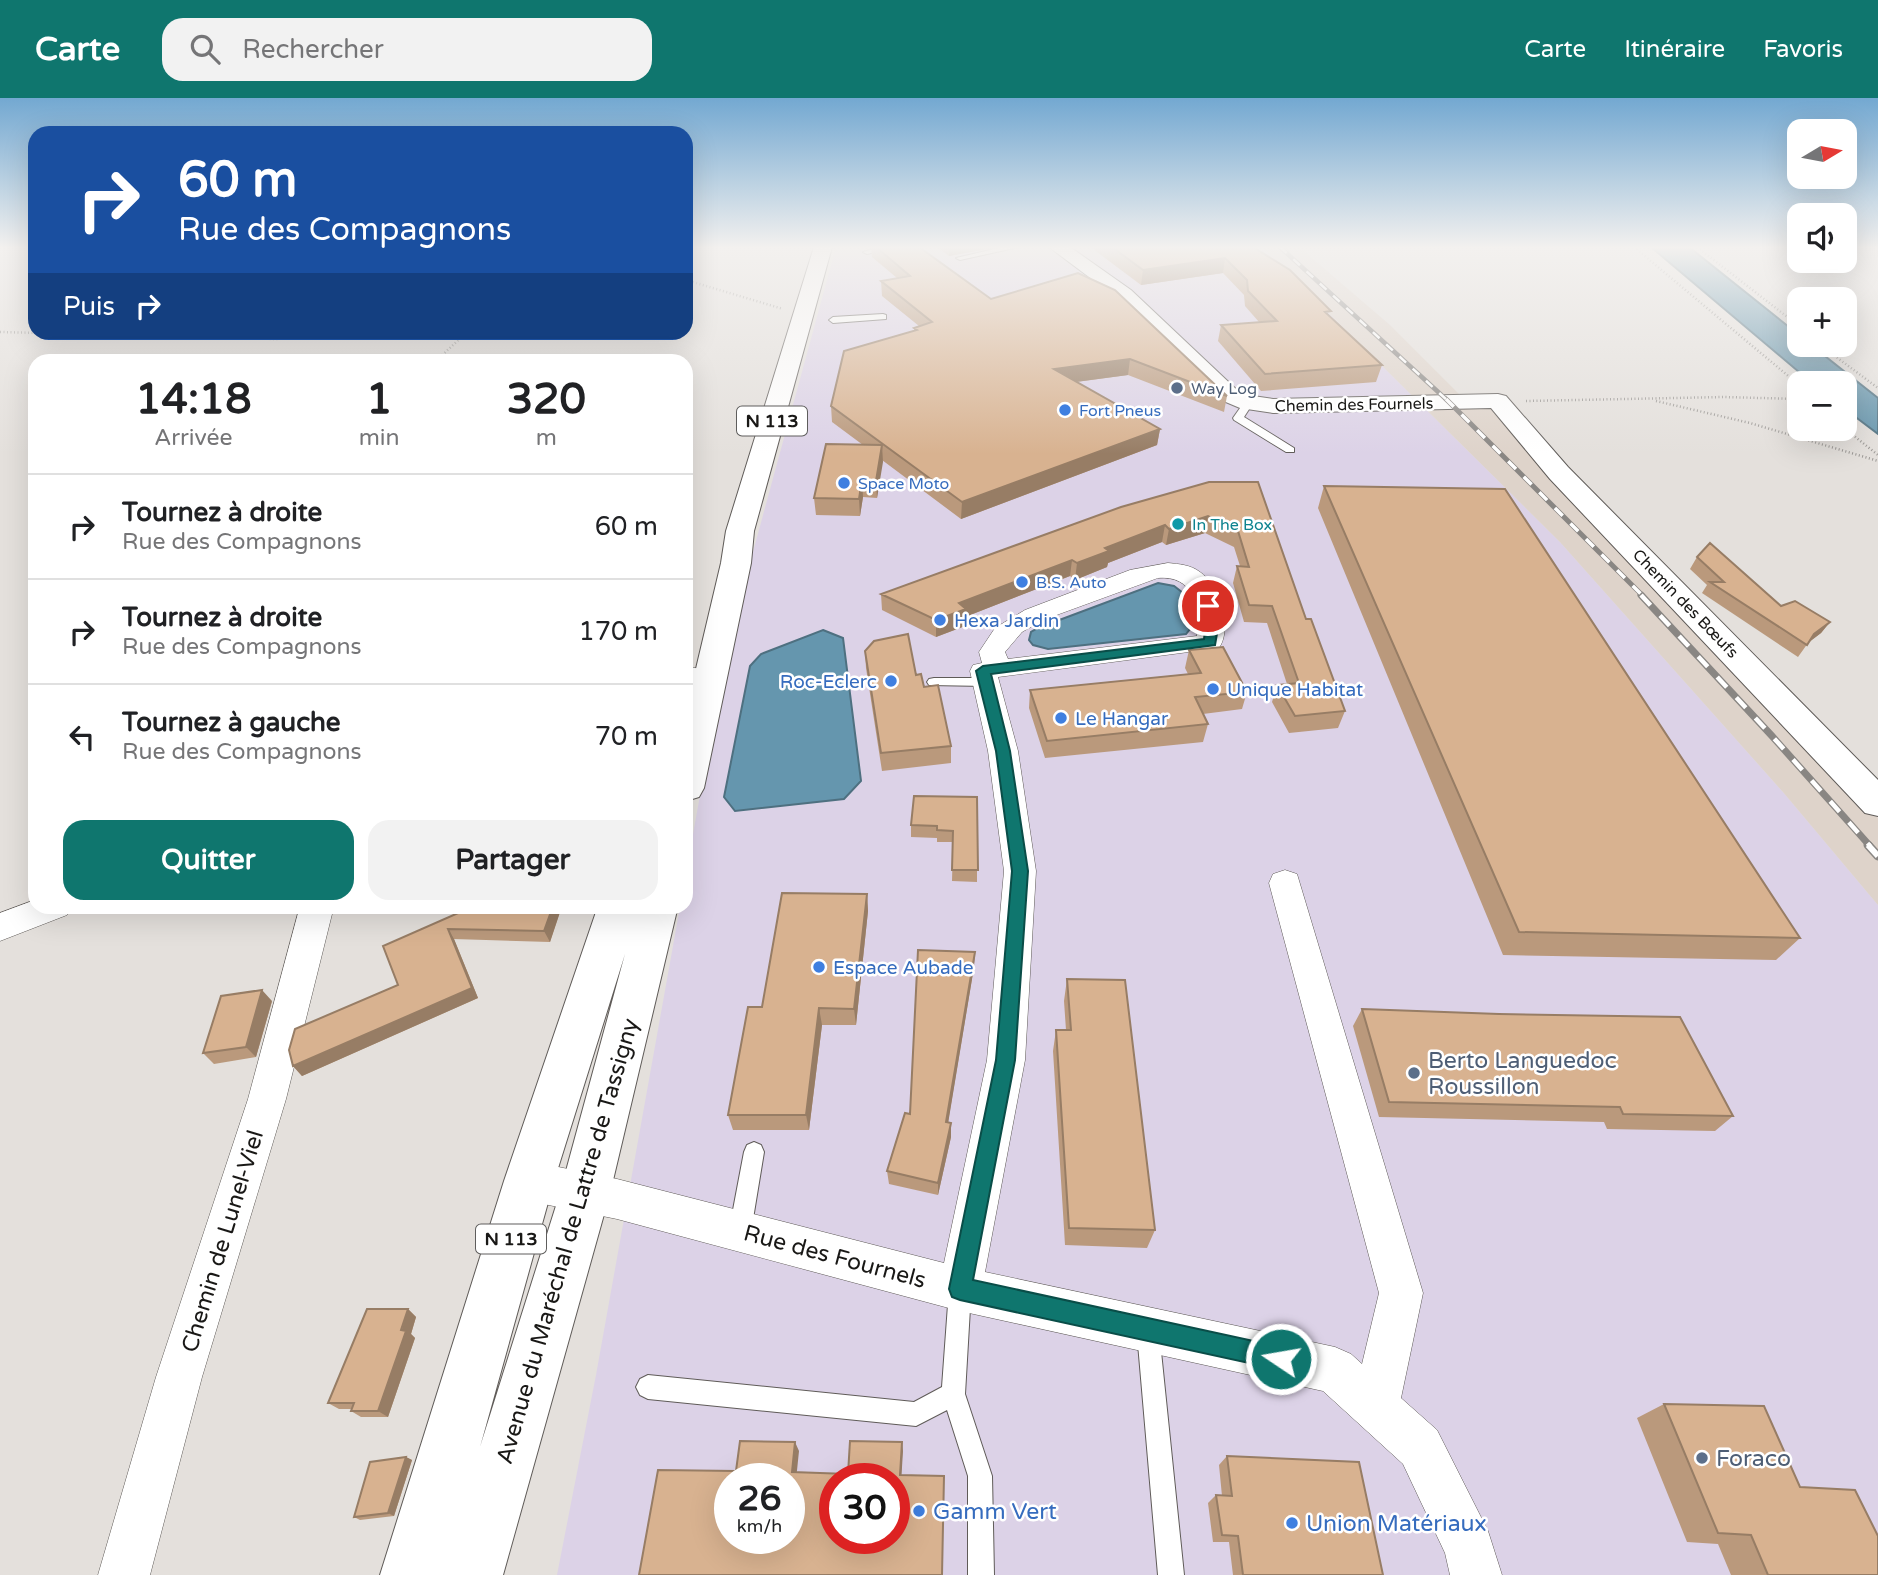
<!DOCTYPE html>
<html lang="fr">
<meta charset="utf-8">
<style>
body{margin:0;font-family:"Varela Round",sans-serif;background:#f2f2f2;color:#202124;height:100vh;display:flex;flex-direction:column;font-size:26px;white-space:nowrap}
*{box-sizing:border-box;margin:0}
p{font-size:23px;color:#757577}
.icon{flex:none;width:38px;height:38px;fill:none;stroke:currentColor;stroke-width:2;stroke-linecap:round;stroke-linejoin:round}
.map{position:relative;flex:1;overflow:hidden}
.drawer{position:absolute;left:28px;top:256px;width:665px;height:560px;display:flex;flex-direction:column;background:#fff;border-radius:21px;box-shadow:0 7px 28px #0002}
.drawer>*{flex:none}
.guide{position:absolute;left:28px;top:28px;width:665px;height:214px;border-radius:21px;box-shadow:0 7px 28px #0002;background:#1a4fa0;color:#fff;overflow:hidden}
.needle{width:46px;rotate:80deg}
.controls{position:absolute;left:1787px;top:21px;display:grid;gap:14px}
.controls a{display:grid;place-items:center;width:70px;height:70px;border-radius:14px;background:#fff;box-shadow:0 7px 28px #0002;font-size:35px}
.speed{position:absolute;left:714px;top:1365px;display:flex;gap:14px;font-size:35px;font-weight:700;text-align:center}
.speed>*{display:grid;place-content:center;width:91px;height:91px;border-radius:50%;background:#fff;box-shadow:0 7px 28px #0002;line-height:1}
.speed small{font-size:18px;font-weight:400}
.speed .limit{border:10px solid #d22;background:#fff;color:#111}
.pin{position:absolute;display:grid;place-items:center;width:60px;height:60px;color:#fff;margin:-30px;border:4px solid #fff;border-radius:50%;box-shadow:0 2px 7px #0007}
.me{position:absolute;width:77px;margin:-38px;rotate:282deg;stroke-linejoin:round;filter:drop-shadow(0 0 5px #0008)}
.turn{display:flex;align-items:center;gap:24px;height:147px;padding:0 35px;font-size:32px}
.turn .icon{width:91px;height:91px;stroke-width:2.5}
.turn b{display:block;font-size:49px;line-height:60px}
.then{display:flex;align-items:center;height:66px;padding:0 35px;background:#0003;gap:14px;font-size:26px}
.eta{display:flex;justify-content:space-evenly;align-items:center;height:119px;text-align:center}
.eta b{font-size:42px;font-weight:700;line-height:49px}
.button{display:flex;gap:14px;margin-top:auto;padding:14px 35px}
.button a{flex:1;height:80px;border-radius:21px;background:#0f766e;color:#fff;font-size:28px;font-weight:700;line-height:80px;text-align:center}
.button a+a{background:#f2f2f2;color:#202124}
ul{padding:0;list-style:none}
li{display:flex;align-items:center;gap:21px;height:105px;padding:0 35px;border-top:2px solid #e0e0e0}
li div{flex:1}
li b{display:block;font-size:26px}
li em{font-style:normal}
header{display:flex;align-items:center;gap:42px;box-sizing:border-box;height:98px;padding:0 35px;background:#0f766e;color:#fff}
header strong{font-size:33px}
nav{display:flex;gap:38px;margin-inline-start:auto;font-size:24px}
.search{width:490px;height:63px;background:#f2f2f2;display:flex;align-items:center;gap:18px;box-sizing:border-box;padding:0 24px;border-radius:21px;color:#757577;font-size:26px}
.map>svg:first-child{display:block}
.industrial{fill:#dcd2e7;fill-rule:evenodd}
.built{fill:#ded3ca}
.water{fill:#6596ae;stroke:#4e7080;stroke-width:2}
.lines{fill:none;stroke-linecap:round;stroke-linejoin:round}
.service-casing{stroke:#5f5b58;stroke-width:2}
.minor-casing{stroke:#5f5b58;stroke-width:1}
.tertiary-casing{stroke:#5f5b58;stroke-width:2}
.primary-casing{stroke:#5f5b58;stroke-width:2}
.path{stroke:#9b9895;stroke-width:2.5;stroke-dasharray:1 2.5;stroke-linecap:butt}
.service{fill:#fff;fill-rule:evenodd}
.minor{fill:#fff;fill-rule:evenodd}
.tertiary{fill:#fff;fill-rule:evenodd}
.primary{fill:#fff;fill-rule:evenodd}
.rail-far3-casing{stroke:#898683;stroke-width:4.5}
.rail-far2-casing{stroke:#898683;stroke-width:5}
.rail-far1-casing{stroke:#898683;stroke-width:7}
.rail-casing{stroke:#898683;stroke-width:9}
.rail-far3{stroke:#fff;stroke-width:2.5;stroke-dasharray:9;stroke-linecap:butt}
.rail-far2{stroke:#fff;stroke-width:3.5;stroke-dasharray:11;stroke-linecap:butt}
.rail-far1{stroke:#fff;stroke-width:4.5;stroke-dasharray:14;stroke-linecap:butt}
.rail{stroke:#fff;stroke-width:6;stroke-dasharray:18;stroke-linecap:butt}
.wall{fill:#ba997c}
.shaded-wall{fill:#977d65}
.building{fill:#d8b290;stroke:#977d65;stroke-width:2;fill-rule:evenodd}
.route{fill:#0f766e;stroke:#0a4d48;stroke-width:2}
.service-dot{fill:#5c6f8a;stroke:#fff;stroke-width:2.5}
.shop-dot{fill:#3f7fe0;stroke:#fff;stroke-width:2.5}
.culture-dot{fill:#0f9aa8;stroke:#fff;stroke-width:2.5}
.labels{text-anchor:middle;stroke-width:5;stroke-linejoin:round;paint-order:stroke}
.far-service-label{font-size:16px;fill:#4e5e75;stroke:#fff;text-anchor:start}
.far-street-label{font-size:16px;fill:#191816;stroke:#fff}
.far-shop-label{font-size:16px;fill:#366cbe;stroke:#fff;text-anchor:start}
.far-culture-label{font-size:16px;fill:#0d838f;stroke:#fff;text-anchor:start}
.shield{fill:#fff;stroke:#5e5d5c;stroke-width:2}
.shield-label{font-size:18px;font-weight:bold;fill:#191816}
.shop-label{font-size:19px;fill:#366cbe;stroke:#fff;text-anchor:start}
.near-service-label{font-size:23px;fill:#4e5e75;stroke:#fff;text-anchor:start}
.near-street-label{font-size:23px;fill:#191816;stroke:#fff}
.near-shop-label{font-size:23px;fill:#366cbe;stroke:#fff;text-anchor:start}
</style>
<header>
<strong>Carte</strong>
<div class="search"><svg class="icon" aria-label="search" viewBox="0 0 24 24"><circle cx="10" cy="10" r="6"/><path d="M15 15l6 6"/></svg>Rechercher</div>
<nav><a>Carte</a><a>Itinéraire</a><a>Favoris</a></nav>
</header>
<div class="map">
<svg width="1878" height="1477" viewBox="0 0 1878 1477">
<rect width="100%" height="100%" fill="#e4e0dc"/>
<path class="industrial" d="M836,149H1262L1560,444L1783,694L1878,807V1477H557L596,1277L680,809L686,808V775L726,553ZM730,1381H789V1440H730ZM835,1381H894V1440H835Z"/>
<path class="built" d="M1262,149H1299L1390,227L1465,302L1492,309L1775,609L1878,720V807L1783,694L1560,444Z"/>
<path class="water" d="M1651,149H1689L1799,237V247H1811L1878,300V336L1845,311L1844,285H1812Z
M1158,485L1174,488L1187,498L1194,526L1186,536L1048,551L1033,547L1029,542L1031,534L1038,530Z
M823,532L843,540L861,683L844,701L735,713L724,699L750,568L761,556Z"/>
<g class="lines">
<g class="service-casing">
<path id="service" d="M880,149H896L867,156L863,154Z
M1003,149H1019L960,162L956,160Z
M883,216L886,217V221L833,225L829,222L833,219Z
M1245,303L1253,305L1244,319L1294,350V354H1286L1234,322L1233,320Z
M934,580H986L993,584L986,588L929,587L927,584L929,581Z
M754,1044L761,1047L764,1054L751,1133L748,1141L740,1144L732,1141L729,1133L744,1054L747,1047Z
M960,1182L968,1185L971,1193L965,1296L992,1378L994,1477H968V1378L947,1312L916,1328L648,1301L640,1297L636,1289L640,1281L648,1277L914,1304L942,1289L949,1193L952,1185Z
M1148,1223L1156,1226L1159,1234L1184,1477H1158L1137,1234L1140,1226Z"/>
</g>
<g class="minor-casing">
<path id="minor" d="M1168,465C1179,466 1191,467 1200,474C1219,487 1233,530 1219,550L998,579L1018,653L1036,773L1025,962L985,1174L1335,1249L1351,1256L1362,1266L1379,1195L1269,785L1273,776L1285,772L1297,776L1423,1195L1401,1300L1437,1332L1488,1433L1502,1477H1450L1445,1455L1403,1366L1323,1293L960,1213L617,1121L529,1103L514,1097L508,1083L514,1069L529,1063L617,1081L944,1165L987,962L1004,773L988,653L970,573L973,567L982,565L979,554L995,530L1025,512L1130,472ZM1158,480C1194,477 1199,508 1197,538L1008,561L1005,554L1022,534L1043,522Z
M686,568L700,571L704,577L700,583L686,586Z
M35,802V808H71L67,817L0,843V815Z
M300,808H334L286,1001L202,1279L150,1477H98L156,1279L248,1001Z"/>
</g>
<g class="tertiary-casing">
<path id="tertiary" d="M1049,149H1070L1131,192L1237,292L1253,298L1273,301L1498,296L1506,298L1568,369L1878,682V718L1865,715L1550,381L1491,310L1273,315L1240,310L1221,302L1117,200Z"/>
</g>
<g class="primary-casing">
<path id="primary" d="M814,149H832L754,433L751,465L704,690L699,699L686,703V613L721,465L726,433Z
M598,808H678L610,1095L503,1477H380L504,1083ZM625,856L560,1095L480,1349L554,1083Z"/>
</g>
<path class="path" d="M1634,149L1799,287
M1697,149L1799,228
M686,182L783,211
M0,234L275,241L330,239L364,234
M1820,247L1878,290
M437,262L467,234
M1526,303L1724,299L1799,301
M1656,303L1750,325L1878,363
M1844,330L1878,357"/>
<use href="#service" class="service"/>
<use href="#minor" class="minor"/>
<use href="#tertiary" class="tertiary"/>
<use href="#primary" class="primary"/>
<g class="rail-far3-casing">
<path id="rail-far3" d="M1280,149L1448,303"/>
</g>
<g class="rail-far2-casing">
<path id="rail-far2" d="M1446,301L1643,498"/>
</g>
<g class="rail-far1-casing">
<path id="rail-far1" d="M1641,497L1772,638L1870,748"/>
</g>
<g class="rail-casing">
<path id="rail" d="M1868,747L1878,758"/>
</g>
<use href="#rail-far3" class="rail-far3"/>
<use href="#rail-far2" class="rail-far2"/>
<use href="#rail-far1" class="rail-far1"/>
<use href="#rail" class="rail"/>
</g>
<path class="wall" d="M871,149H919L991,201L1227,298L1224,314L1128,277L1076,284L1160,331L1157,347L961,421L882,362L877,400L863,399L860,418L816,417L814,400L863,347L832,324L831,308L914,232V230L919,228L882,198L881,183L897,180L872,159Z
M937,149H997L949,158Z
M1092,149H1253L1382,267L1376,284L1261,293L1218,243L1221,227L1259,224L1245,208L1244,197L1223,175L1141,187L1097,154Z
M1209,384L1306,521L1345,613L1338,630L1289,635L1272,604L1277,587L1287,586L1267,525L1244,524L1233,485L1237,468H1240L1234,449L1205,435L1166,447L1162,444L1108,465L1107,469L1075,482L1070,478L965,519V528L936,539L882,512L881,496Z
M1324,388L1800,840L1776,862L1503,857L1318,410Z
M1697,459L1781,508L1830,524L1821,535L1808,545L1798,559L1702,495L1707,487L1690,471Z
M1189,552L1247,594L1242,611L1203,616L1208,626L1203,644L1045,660L1029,610L1030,592L1188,576L1185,570Z
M865,553L916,577L924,589L951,648V665L882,673L866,570Z
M977,699V784L952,783L953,744H937V740L911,739V727Z
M867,796L868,813L856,927H822L809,1032H733L728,1017L762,909Z
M474,808H562L550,844L454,841L478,900L302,978L293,968L398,887L383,848Z
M974,869L948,1024L951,1039L938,1097L889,1086L887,1073L910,1016Z
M1067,881L1155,1132L1147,1150L1065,1147L1053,953L1056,932H1066L1064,903Z
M272,903L256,959L214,966L203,955Z
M1362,911L1733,1018L1715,1033L1607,1031L1604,1024L1379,1019L1353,928Z
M408,1211L416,1219L411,1236L415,1240L388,1319H361L351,1313L352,1311H339L328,1305Z
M1664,1306L1800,1389L1878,1477H1731L1718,1446L1687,1444L1637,1320Z
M1227,1358L1383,1477H1233L1229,1444H1213L1208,1405L1216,1397L1222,1398L1219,1367Z
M406,1359L412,1362L394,1418L360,1422L354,1419Z"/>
<path class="shaded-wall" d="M949,149H997L949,158Z
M1225,160L1223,175L1141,187L1143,172Z
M1130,261L1128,277L1053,287L1054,271Z
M1160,331L1157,347L961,421L962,404Z
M882,347L883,364L877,400L876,383Z
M862,382L863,399L860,418L859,401Z
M1208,418L1205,435L1166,447L1169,431Z
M1165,427L1162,444L1108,465L1107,469L1075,482L1077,465L1105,450Z
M1072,462L1070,478L965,519V528L936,539V522L959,505Z
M1830,524L1821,535L1805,547L1814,536Z
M867,796L868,813L856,927L854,911Z
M553,808H562L550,844L544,833Z
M448,831L454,841L478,900L302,978L293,968L472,890Z
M975,854L974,869L946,1038V1024Z
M262,892L272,903L256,959L246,949Z
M819,910L822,927L809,1032L806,1017Z
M951,1025V1039L938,1097V1085Z
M408,1211L416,1219L411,1236L415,1240L388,1319L378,1313Z
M795,1344L799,1353L796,1382L792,1374Z
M902,1344L903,1353L901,1385L900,1377Z
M406,1359L412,1362L394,1418L388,1415Z"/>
<path class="building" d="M876,149H919L991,201L1078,175L1115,192L1227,298L1130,261L1054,271L1160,331L962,404L831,308L844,253L917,232L914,230L932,224L881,183L910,178Z
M1112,149H1253L1290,172L1331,213L1325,214L1382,267L1265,276L1221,227L1277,223L1248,193L1247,182L1225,160L1143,172Z
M826,346L882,347L876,383L862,382L859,401L814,400Z
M1209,384H1258L1306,521H1311L1345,613L1295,618L1277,587L1299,585L1272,508L1249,507L1237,468L1249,469L1238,433L1208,418L1169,431L1165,427L1105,450L1109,453L1077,465L1072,462L959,505L966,511L936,522L881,496L1121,409Z
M1324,388L1505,391L1800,840L1519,834Z
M1710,445L1781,508L1795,503L1830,524L1814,536L1807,547L1710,484H1724L1697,459Z
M908,536L916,577L921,576L924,589L938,587L951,648L881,655L865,553L874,543Z
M1223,549L1247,594L1195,599L1208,626L1047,643L1030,592L1201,575L1189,552Z
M914,698L977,699L978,772H952L953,733L937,732V728L911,727Z
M782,795L867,796L854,911L819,910L806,1017H728L748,909H762Z
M474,808H553L544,833L448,831L472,890L293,968L289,952L295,931L398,887L383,848Z
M918,852L975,854L946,1024L951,1025L938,1085L887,1073L905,1015L910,1016Z
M1067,881L1125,882L1155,1132L1069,1130L1056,932H1071Z
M262,892L246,949L203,955L221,898Z
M1362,911L1499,916L1680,919L1733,1018L1623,1016L1620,1009L1389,1004Z
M367,1211H408L401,1232L406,1233L378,1313H351L354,1305H328Z
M1664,1306L1764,1308L1800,1389L1855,1392L1878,1438V1477H1768L1751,1437L1718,1435Z
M740,1343L795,1344L792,1374L848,1376L850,1343L902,1344L900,1377L944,1378L942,1477H639L658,1372L736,1373ZM730,1381H789V1440H730ZM835,1381H894V1440H835Z
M1227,1358L1359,1364L1383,1477H1243L1238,1438L1222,1437L1216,1397L1232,1398Z
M406,1359L388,1415L354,1419L370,1364Z"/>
<linearGradient id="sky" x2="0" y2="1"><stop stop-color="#73a8d1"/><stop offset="0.42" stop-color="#f3f1ef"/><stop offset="1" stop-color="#f3f1ef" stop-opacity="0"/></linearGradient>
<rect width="1878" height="356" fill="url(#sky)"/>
<path class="route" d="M1208,504L1214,508L1219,524L1215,547L991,576L1010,653L1028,773L1015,962L973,1182L1281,1249L1290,1252L1293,1261L1290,1269L1281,1272L960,1202L952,1199L949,1191L996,962L1012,773L996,653L976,573L983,568L1204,541L1206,524L1202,508Z"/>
<g class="service-dot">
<circle cx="1177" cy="290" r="7"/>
<circle cx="1414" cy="975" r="7"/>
<circle cx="1702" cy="1360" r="7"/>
</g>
<g class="shop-dot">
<circle cx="1065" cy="312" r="7"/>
<circle cx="844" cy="385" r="7"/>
<circle cx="1022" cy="484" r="7"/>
<circle cx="940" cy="522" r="7"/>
<circle cx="891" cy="583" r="7"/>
<circle cx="1213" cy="591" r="7"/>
<circle cx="1061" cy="620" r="7"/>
<circle cx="819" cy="869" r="7"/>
<circle cx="919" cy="1413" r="7"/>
<circle cx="1292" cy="1425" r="7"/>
</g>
<circle class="culture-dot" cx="1178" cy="426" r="7"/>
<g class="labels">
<g class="far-service-label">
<text x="1191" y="296">Way Log</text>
</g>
<g class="far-street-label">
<text transform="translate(1354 306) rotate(-1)" y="6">Chemin des Fournels</text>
<text transform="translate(1686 505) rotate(46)" y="6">Chemin des Bœufs</text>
</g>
<g class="far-shop-label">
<text x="1079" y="318">Fort Pneus</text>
<text x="858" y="391">Space Moto</text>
<text x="1036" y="490">B.S. Auto</text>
</g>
<g class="far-culture-label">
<text x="1192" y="432">In The Box</text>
</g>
<g class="shield">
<rect x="737" y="308.5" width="70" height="29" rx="5"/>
<rect x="476" y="1126.5" width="70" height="29" rx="5"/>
</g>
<g class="shield-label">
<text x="772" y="329">N 113</text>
<text x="511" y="1147">N 113</text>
</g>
<g class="shop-label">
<text x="954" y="529">Hexa Jardin</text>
<text x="877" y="590" text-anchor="end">Roc-Eclerc</text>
<text x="1227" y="598">Unique Habitat</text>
<text x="1075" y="627">Le Hangar</text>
<text x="833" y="876">Espace Aubade</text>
</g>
<g class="near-service-label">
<text x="1428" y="970">Berto Languedoc<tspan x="1428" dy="26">Roussillon</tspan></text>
<text x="1716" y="1368">Foraco</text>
</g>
<g class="near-street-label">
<text transform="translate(222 1143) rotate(-73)" y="8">Chemin de Lunel-Viel</text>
<text transform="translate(567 1143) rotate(-74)" y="8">Avenue du Maréchal de Lattre de Tassigny</text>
<text transform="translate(835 1158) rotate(15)" y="8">Rue des Fournels</text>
</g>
<g class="near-shop-label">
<text x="933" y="1421">Gamm Vert</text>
<text x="1306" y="1433">Union Matériaux</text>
</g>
</g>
</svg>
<div class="controls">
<a><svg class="needle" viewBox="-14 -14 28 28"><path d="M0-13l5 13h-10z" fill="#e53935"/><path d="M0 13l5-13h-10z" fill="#757577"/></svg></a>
<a><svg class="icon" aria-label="sound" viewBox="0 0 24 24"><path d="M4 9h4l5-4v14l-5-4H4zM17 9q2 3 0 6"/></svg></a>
<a>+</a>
<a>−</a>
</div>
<div class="speed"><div>26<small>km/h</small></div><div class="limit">30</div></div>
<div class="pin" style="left:1208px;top:508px;background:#d93025"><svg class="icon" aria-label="arrive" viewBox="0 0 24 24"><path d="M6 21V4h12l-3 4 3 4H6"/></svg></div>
<svg class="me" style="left:1281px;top:1261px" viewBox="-20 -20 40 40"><circle r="17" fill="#0f766e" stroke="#fff" stroke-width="3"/><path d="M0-11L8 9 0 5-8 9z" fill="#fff"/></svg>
<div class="guide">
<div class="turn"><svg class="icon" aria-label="right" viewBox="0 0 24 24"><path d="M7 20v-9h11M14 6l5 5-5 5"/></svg><div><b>60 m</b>Rue des Compagnons</div></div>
<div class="then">Puis<svg class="icon" aria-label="right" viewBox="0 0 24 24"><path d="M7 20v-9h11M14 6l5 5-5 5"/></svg></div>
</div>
<section class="drawer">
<div class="eta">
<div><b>14:18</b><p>Arrivée</p></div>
<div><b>1</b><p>min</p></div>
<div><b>320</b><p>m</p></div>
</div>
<ul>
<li><svg class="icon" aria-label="right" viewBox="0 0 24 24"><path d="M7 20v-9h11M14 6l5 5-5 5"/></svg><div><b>Tournez à droite</b><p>Rue des Compagnons</p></div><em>60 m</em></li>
<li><svg class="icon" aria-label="right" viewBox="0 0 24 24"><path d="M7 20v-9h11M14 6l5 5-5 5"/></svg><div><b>Tournez à droite</b><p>Rue des Compagnons</p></div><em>170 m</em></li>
<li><svg class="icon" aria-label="left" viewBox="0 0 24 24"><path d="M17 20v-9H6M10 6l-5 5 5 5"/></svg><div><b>Tournez à gauche</b><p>Rue des Compagnons</p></div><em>70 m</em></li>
</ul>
<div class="button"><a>Quitter</a><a>Partager</a></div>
</section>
</div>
